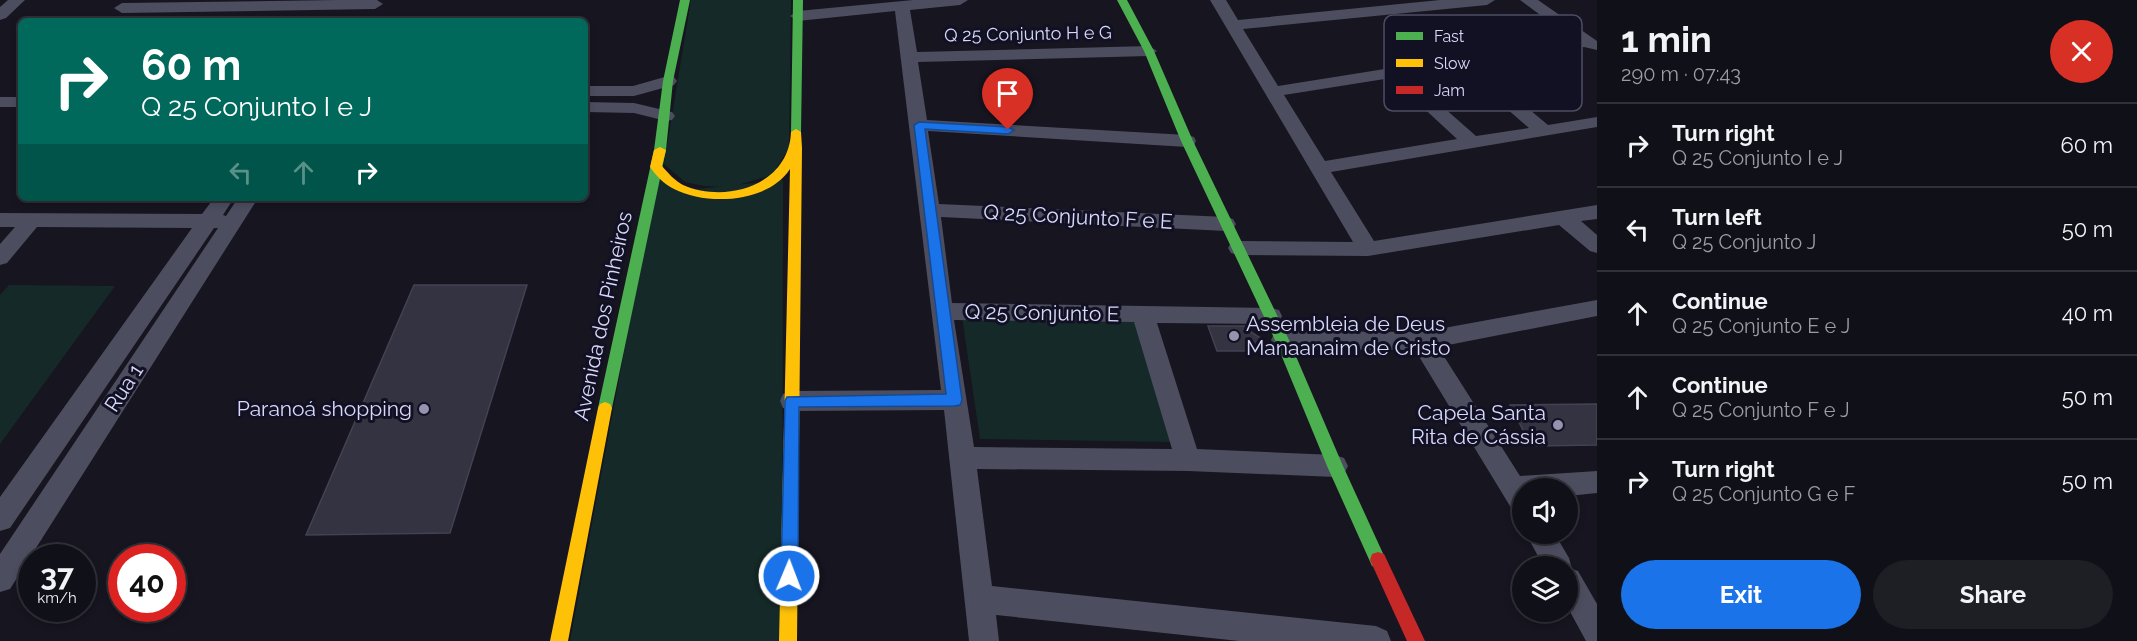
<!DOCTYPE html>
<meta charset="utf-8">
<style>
body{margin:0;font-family:Raleway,sans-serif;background:#1e1e25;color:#f1f3f6;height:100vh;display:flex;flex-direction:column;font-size:22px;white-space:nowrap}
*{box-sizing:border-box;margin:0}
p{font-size:20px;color:#9c9da2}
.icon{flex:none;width:33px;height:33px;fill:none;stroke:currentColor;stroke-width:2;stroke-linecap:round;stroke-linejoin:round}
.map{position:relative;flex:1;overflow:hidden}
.panel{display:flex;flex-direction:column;background:#101018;width:540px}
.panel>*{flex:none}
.guide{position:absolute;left:18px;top:18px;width:570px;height:183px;border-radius:9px;box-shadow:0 3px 9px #0003,0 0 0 2px #303037;background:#00695c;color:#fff;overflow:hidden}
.fabs{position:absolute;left:1512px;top:478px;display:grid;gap:12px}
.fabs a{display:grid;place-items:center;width:66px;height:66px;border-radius:50%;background:#101018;box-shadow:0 3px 9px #0003,0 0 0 2px #303037;font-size:30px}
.speed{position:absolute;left:18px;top:544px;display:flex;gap:12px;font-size:30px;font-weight:700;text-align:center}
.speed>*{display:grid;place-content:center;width:78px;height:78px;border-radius:50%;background:#101018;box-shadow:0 3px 9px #0003,0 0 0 2px #303037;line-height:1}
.speed small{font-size:15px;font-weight:400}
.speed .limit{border:9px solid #d22;background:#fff;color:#111}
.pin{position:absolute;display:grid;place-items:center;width:51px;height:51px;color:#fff;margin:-62px -26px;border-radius:50% 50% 50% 0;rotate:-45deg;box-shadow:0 0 6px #0007}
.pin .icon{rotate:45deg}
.me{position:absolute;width:66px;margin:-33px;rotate:1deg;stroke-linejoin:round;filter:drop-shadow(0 0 4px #0008)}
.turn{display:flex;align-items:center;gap:21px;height:126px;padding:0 24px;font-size:27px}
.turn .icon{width:78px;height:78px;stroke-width:2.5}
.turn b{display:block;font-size:42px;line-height:51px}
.lanes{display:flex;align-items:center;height:57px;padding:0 24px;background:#0003;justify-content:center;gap:30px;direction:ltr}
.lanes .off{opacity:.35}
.round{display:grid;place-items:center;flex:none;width:63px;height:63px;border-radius:32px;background:#1e1e25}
.headline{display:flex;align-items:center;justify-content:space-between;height:102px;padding:0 24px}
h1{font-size:36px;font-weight:700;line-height:45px}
.button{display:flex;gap:12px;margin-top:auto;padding:12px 24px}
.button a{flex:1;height:69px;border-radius:36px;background:#1a73e8;color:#fff;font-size:24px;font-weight:700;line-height:69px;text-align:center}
.button a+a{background:#1e1e25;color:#f1f3f6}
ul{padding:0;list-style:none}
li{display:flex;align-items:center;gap:18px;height:84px;padding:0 24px;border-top:2px solid #303037}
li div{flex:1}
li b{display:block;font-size:22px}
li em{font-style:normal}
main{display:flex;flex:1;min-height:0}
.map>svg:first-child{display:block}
.green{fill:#152a28}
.building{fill:#343342;stroke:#434153;stroke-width:1.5}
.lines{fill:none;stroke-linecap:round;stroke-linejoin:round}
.street{fill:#4c4d5f;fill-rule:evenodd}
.fast{fill:#4caf50;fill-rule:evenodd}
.slow{fill:#ffc107;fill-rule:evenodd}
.jam{fill:#c62828;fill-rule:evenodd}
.route{fill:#1a73e8;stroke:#114b97;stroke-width:1.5}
.poi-dot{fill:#9494ae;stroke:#121124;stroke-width:2}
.labels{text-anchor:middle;stroke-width:6;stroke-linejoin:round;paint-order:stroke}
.far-street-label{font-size:18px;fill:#d8d9fb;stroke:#121124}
.street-label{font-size:21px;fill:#d8d9fb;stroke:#121124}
.poi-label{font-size:21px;fill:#d8d9fb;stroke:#121124;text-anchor:end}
.key{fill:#121124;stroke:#4d4d64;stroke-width:1.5}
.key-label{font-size:16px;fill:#d8d9fb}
</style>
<main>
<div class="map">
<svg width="1597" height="641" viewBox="0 0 1597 641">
<rect width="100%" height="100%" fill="#161520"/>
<path class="green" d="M691,0H791L789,148L772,175L731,187L705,186L685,182L664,164Z
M657,176L678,191L783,180L782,641H570Z
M9,285L115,286L0,444V295Z
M962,317L1135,319L1174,442L980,439Z"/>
<path class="building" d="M414,285H527L450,533L306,535Z
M1208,326H1248L1251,332L1262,339L1267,351H1217Z
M1597,404V445L1536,446L1529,434H1525L1510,405Z"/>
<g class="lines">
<path class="street" d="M8,0H25L6,18L0,20V7Z
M337,0H377L383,4L375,9L122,13L114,8L122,3Z
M913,0H968L960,5L910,10L917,52L1149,46L1157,51L1149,56L918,62L927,120L1187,135L1194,137L1196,141L1194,145L1187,147L928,131L939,204L1226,217L1233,219L1236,224L1233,229L1226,231L941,217L952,303L1271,308L1279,310L1282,316L1279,322L1271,324L1157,323L1197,449L1335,455L1344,458L1348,466L1344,474L1335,477L1188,471L977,469L992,586L1376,626L1387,631L1391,641H1239L996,615L999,641H969L944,410L792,411L783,408L780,401L783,394L792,391L941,390L895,11L798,21L790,16L798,11ZM954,320L1134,322L1172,449L974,447Z
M1210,0H1226L1238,20L1440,0H1495L1487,5L1243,29L1278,86L1573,39L1520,0H1538L1597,41V50L1584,47L1476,65L1548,125L1597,117V127L1331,172L1374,241L1597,205V219L1581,221L1597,235V253L1590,251L1559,225L1368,256L1238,255L1231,253L1228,248L1231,243L1238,241L1353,242ZM1459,67L1529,128L1476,136L1408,76ZM1391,78L1457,139L1325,161L1284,95Z
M668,76L674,77L677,81L674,85L634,96H585V86H633Z
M0,97H21V107H0Z
M585,102L634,103L672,112L675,116L672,120L666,121L634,113L585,112Z
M214,198H234L223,215L226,216L238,198H258L10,589L0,592V554L218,228H214L10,528L0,531V497L192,228L37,227L7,263L0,265V244L15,227H0V213L202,214Z
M1597,300V316L1438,347L1520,476L1597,471V493L1568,496V489H1522V515L1513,511L1415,350L1282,349L1274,346L1271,340L1274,334L1282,331L1422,332Z
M1526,534H1555L1569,558L1572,569L1578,571L1597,604V641H1586L1568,608V567H1544Z"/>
<path class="fast" d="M680,0H690L673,81L666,150L612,408L610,412L605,414L600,412L598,408L654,150L663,81Z
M793,0H803L801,132L796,135L791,132Z
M1117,0H1127L1154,51L1193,141L1289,340L1343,466L1386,560L1384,566L1378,568L1372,566L1327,466L1275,340L1181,141L1144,51Z"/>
<path class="slow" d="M796,129L801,132L802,148L797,641H779L790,169C768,203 707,206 674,189C664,184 656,176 650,167L654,150L660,147L666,150L662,166C668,173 675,181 683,185C727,204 789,185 791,132Z
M605,402L610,404L612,408L568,641H550L598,408L600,404Z"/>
<path class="jam" d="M1378,552L1384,554L1425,641H1407L1370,560L1372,554Z"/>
</g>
<path class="route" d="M919,122L1008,127L1014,130L1008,134L925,129L962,400L960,405L954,406L799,407L798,576L796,581L789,584L783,581L781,576L785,401L787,397L946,394L914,125Z"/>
<g class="poi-dot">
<circle cx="1234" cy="336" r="6"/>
<circle cx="424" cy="409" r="6"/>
<circle cx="1558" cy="425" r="6"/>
</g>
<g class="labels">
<g class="far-street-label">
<text transform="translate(1028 34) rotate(-1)" y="6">Q 25 Conjunto H e G</text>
</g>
<g class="street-label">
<text transform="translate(1078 217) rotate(3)" y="7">Q 25 Conjunto F e E</text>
<text transform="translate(1042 313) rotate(1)" y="7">Q 25 Conjunto E</text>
<text transform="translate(603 316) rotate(-78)" y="7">Avenida dos Pinheiros</text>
<text transform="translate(124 388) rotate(-57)" y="7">Rua 1</text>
</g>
<g class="poi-label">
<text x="1246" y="331" text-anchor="start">Assembleia de Deus<tspan x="1246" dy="24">Manaanaim de Cristo</tspan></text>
<text x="412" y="416">Paranoá shopping</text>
<text x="1546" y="420">Capela Santa<tspan x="1546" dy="24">Rita de Cássia</tspan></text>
</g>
</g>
<rect x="1384" y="15" width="198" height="96" rx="9" class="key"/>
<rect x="1396" y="32" width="27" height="8" fill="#4caf50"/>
<rect x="1396" y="59" width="27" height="8" fill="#ffc107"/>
<rect x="1396" y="86" width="27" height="8" fill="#c62828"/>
<g class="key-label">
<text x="1434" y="42">Fast</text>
<text x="1434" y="69">Slow</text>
<text x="1434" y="96">Jam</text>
</g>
</svg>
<div class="fabs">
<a><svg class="icon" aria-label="sound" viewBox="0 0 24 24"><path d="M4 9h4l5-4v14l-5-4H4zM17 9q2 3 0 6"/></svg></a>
<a><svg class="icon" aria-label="layers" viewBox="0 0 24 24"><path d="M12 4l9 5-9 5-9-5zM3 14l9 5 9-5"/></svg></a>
</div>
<div class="speed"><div>37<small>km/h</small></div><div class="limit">40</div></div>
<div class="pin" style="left:1008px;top:130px;background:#d93025"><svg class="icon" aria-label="arrive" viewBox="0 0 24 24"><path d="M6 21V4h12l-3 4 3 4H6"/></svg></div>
<svg class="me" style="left:789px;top:576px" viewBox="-20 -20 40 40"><circle r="17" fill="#1a73e8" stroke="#fff" stroke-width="3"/><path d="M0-11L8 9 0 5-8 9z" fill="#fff"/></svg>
<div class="guide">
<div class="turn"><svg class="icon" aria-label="right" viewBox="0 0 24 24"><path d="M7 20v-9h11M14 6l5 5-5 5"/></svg><div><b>60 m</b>Q 25 Conjunto I e J</div></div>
<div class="lanes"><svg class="icon off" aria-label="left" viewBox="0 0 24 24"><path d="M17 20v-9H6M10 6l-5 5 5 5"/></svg><svg class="icon off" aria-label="ahead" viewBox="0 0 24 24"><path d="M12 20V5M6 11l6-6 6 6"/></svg><svg class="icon" aria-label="right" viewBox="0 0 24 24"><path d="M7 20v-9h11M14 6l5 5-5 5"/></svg></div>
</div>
</div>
<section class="panel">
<div class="headline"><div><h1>1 min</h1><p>290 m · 07:43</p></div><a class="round" style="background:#d93025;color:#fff"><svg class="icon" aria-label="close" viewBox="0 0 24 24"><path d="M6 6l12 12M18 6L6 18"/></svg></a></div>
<ul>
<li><svg class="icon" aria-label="right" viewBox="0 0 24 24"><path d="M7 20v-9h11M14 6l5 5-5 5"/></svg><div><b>Turn right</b><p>Q 25 Conjunto I e J</p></div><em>60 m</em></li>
<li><svg class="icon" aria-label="left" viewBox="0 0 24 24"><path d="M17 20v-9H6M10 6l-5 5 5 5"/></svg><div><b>Turn left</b><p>Q 25 Conjunto J</p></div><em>50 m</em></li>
<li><svg class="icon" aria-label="ahead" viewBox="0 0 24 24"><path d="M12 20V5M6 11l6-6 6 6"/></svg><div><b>Continue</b><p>Q 25 Conjunto E e J</p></div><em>40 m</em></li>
<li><svg class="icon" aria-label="ahead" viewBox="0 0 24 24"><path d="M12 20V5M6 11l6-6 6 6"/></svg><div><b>Continue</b><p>Q 25 Conjunto F e J</p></div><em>50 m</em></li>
<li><svg class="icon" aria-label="right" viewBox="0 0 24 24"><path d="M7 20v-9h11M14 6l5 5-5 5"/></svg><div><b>Turn right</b><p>Q 25 Conjunto G e F</p></div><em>50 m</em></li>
</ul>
<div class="button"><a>Exit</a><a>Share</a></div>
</section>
</main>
